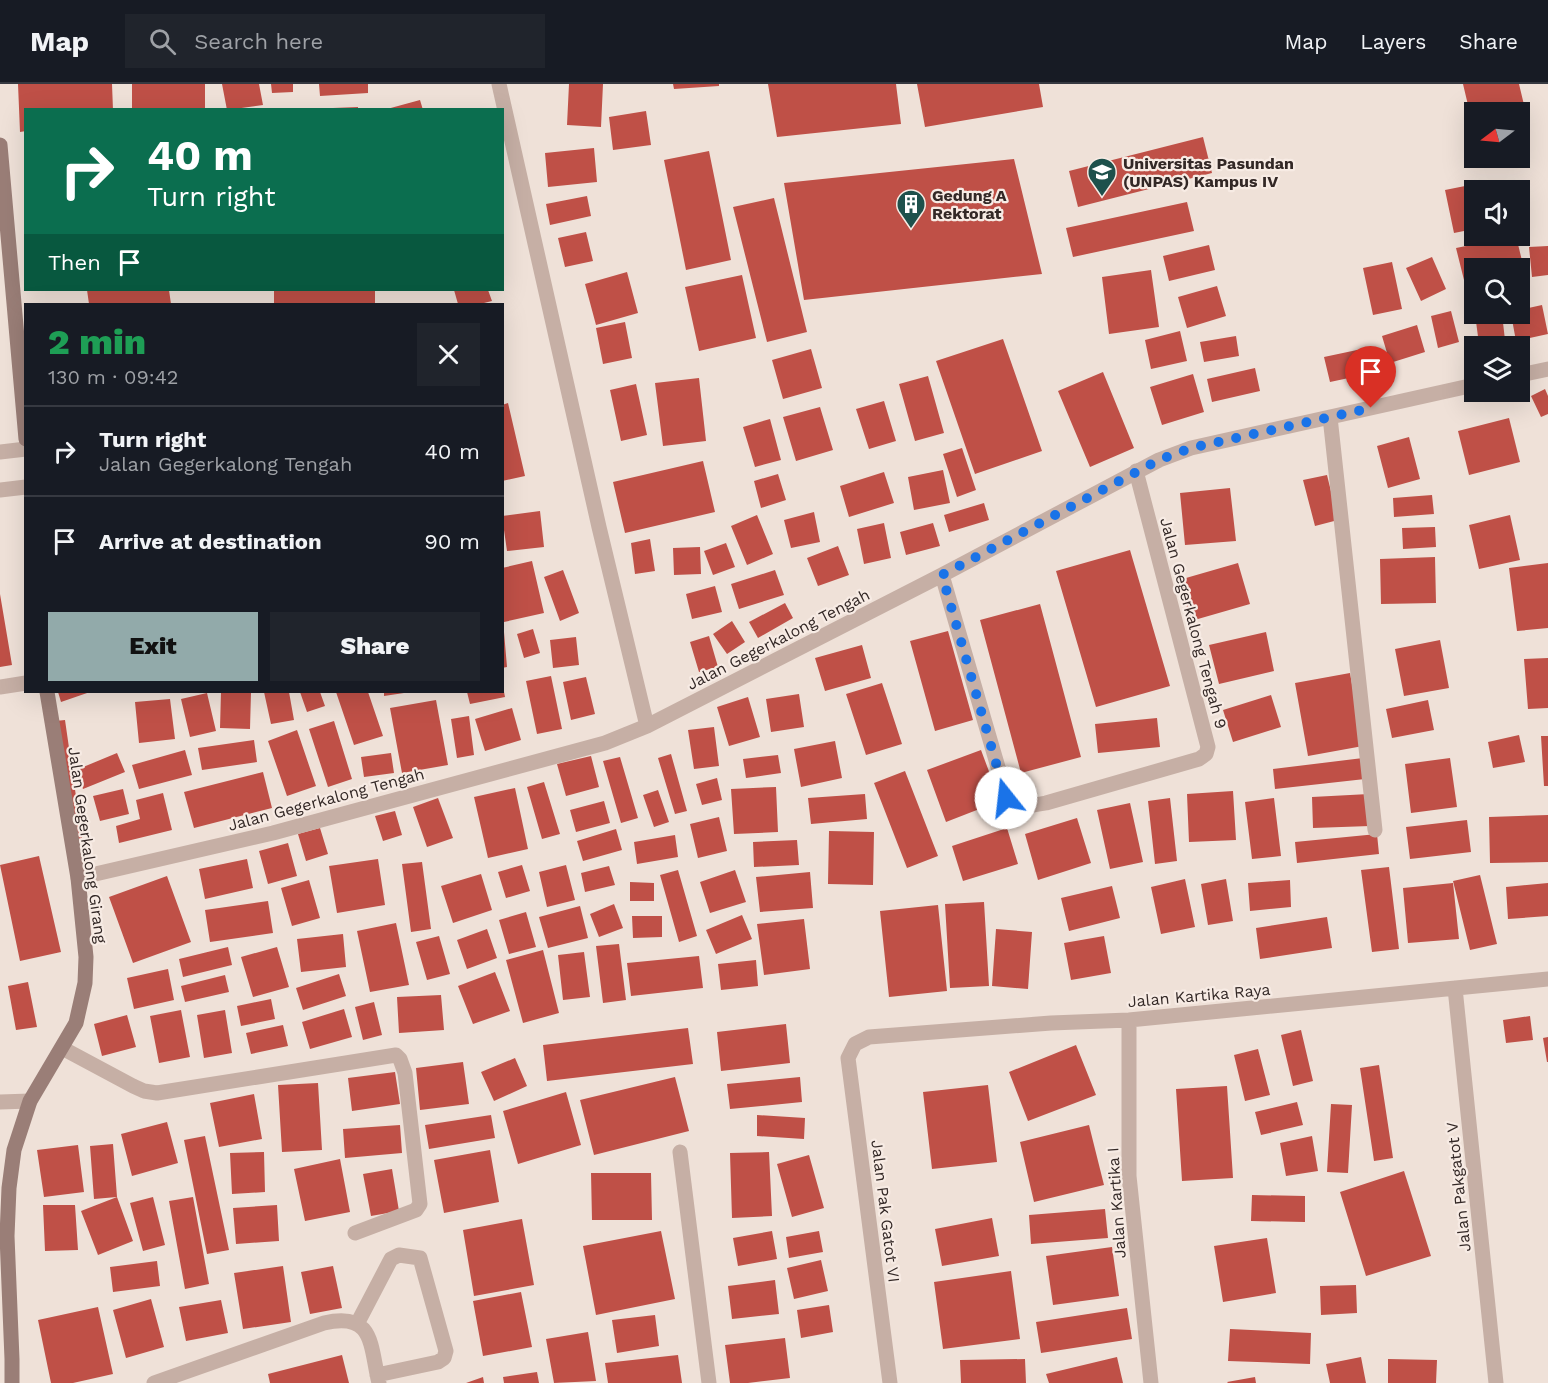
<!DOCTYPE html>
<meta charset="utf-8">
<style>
body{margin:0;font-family:"Work Sans",sans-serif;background:#20242c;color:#f1f3f6;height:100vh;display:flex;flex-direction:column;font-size:22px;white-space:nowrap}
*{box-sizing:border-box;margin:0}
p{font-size:20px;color:#9ea1a6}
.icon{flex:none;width:33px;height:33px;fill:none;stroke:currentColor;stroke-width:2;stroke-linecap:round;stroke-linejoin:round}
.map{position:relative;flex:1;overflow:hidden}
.details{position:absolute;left:24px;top:219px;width:480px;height:390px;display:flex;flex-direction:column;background:#171b24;border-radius:0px;box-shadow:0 6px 24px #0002}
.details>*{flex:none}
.top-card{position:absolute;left:24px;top:24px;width:480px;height:183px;border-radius:0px;box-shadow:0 6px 24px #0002;background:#0b6e4f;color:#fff;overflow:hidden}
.needle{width:39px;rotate:254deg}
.buttons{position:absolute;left:1464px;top:18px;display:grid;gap:12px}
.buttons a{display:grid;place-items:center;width:66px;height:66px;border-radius:0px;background:#171b24;box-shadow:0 6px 24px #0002;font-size:30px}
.pin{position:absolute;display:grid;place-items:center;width:51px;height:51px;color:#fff;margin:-62px -26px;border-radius:50% 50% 50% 0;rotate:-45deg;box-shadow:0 0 6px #0007}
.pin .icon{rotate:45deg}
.me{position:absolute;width:66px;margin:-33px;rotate:344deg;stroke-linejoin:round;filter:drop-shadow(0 0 4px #0008)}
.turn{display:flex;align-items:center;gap:21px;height:126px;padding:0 24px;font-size:27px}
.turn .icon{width:78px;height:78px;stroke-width:2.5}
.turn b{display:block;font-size:42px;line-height:51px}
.then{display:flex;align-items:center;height:57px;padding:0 24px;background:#0003;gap:12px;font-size:22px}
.round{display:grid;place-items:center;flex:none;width:63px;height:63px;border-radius:0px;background:#20242c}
.summary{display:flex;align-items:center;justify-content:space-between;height:102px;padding:0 24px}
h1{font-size:36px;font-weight:800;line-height:45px;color:#1e9e55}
.action{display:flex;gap:12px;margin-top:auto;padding:12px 24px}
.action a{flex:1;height:69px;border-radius:0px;background:#92aaaa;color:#111;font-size:24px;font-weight:800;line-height:69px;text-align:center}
.action a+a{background:#20242c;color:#f1f3f6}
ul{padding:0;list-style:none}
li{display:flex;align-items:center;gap:18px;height:90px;padding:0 24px;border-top:2px solid #363941}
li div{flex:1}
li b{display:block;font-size:22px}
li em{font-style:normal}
header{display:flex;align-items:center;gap:36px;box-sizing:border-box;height:84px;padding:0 30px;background:#171b24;border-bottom:2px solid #363941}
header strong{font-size:28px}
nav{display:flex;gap:33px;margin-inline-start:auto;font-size:21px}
.search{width:420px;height:54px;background:#20242c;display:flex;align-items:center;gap:15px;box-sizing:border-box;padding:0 21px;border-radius:0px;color:#9ea1a6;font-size:22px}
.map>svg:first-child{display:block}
.building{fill:#bf5047}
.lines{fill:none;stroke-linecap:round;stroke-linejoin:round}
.lane{stroke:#c6afa5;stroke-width:15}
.street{stroke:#c6afa5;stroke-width:15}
.secondary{stroke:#9a7e77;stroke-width:15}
.route{stroke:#1a73e8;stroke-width:10;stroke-dasharray:0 18}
.labels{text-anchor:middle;stroke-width:4.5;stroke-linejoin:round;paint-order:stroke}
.poi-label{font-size:16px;font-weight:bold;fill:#332826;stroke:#f7ebe4;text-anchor:start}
.street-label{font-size:16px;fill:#332826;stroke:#f7ebe4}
</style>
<header>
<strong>Map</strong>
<div class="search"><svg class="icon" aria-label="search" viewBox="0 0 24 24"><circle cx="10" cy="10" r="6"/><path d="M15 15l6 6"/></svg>Search here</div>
<nav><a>Map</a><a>Layers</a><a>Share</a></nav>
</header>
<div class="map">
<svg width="1548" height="1299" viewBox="0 0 1548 1299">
<rect width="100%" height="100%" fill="#efe1d8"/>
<path class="building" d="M18,0H112L113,26H26V47L20,48Z
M132,0H205V26H132Z
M222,0H259L263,21L227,26Z
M271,0H293V8L272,9Z
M319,0H368V9L320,12Z
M569,0H603L601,43L567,41Z
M673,0H719V2L674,5Z
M768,0H896L901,40L777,53Z
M917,0H1039L1043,23L925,43Z
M1463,0H1519L1525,25L1510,28H1474V37L1472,38Z
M420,16L423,26H387V25Z
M358,23V26H333V24Z
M646,27L651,61L613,66L609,33Z
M1203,53L1212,89L1078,123L1069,87Z
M594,64L597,98L548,103L545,69Z
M709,67L731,176L686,186L664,76Z
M1014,75L1042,190L804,216L784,99Z
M1475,100L1474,145L1454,149L1445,106Z
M587,112L591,132L550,141L546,120Z
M774,114L807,248L767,258L733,123Z
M1187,118L1194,147L1073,173L1066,144Z
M586,148L593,177L565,183L558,154Z
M1516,152L1524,185L1474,184V197L1465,200L1456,164Z
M1209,161L1215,186L1169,197L1163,172Z
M1548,162V191L1532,193L1529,163Z
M1432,173L1446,205L1421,217L1406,184Z
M1392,178L1402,225L1373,231L1363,184Z
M1151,186L1159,243L1109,250L1102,193Z
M627,188L638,229L596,241L585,200Z
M742,191L756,254L699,267L685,203Z
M1217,202L1226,232L1187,244L1178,213Z
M87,206H169L171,220H89Z
M274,206H375V220H274Z
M454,206H488L492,217L480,220H458Z
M1542,221L1548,250L1516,257L1511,230H1520V226Z
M1451,227L1459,258L1438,264L1431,232Z
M1475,230H1502L1505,256L1479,260Z
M625,238L632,274L603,280L596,244Z
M1417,241L1425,268L1390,279L1382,252Z
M1180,247L1187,277L1151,285L1145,256Z
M1236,252L1239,272L1204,278L1200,258Z
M1003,255L1042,367L975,390L936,277Z
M811,265L822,304L783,315L772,276Z
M1357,266L1363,291L1330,298L1324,273Z
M1255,284L1260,307L1212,318L1207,295Z
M1103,288L1134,364L1090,383L1058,307Z
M1193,290L1204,328L1162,341L1150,303Z
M928,292L944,349L915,357L899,300Z
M699,294L706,357L663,362L655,299Z
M636,300L647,351L621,357L610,306Z
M1545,305L1548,312V330L1541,333L1531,312Z
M884,317L896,357L869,365L856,325Z
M508,319L525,392L502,397V321Z
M820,323L833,366L796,377L783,333Z
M1509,334L1520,378L1469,391L1458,347Z
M770,335L781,376L755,383L743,343Z
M1409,353L1420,395L1388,404L1377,362Z
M962,364L976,406L957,413L943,370Z
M703,377L715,428L625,449L613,398Z
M943,386L950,419L914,426L908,393Z
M884,388L894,419L849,433L840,402Z
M778,390L786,416L761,424L754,397Z
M1327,391L1338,436L1315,442L1303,396Z
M1230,404L1236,457L1185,461L1180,409Z
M1432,411L1434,430L1394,433L1393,414Z
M984,419L989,436L949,448L944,431Z
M540,427L544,463L507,467L502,432Z
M814,428L820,458L791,464L784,436Z
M757,431L773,470L747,481L731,442Z
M1510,431L1520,476L1479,485L1469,441Z
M884,439L891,474L864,480L857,445Z
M933,439L940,462L906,471L900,448Z
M1435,443L1436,463L1403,465L1402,444Z
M650,455L655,487L635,490L631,459Z
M726,459L735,483L713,491L704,467Z
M838,462L849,491L818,502L807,474Z
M700,463L701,490L674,491L673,464Z
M1130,466L1170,602L1096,623L1056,487Z
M1435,473L1436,519L1381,520L1380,475Z
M532,477L544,529L504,538L502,484Z
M1238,479L1250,520L1191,537L1179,496Z
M1548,479V544L1517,547L1509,484Z
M563,486L579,529L560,537L544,493Z
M775,486L784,511L739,525L731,500Z
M715,502L722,528L692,535L686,510Z
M0,510L12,581L0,583Z
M785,519L793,534L758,554L749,538Z
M1040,520L1081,673L1021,689L980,536Z
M732,537L745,558L727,570L713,550Z
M533,545L540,569L524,574L517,550Z
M948,547L973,636L935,647L910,557Z
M502,548H504L507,583L502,584Z
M1266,548L1274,587L1219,600L1209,561Z
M709,552L718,583L699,588L690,558Z
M576,553L579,581L553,584L550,556Z
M1440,556L1449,604L1404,612L1395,565Z
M862,561L871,594L825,607L815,574Z
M1548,574V624L1528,625L1524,575Z
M1350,589L1363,662L1308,672L1295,599Z
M551,592L562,645L537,650L526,597Z
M586,593L595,630L571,636L563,598Z
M882,599L902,660L866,671L846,610Z
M58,608H90L61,618Z
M221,608H251L250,645L220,644Z
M264,608H289L294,636L271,640Z
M300,608H320L325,622L307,628Z
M336,608H368L383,652L354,661Z
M384,608H404V609L384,612Z
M467,608H504L505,613L470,620Z
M207,609L216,647L190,653L181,615Z
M799,610L804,643L771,648L766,615Z
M1271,611L1281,643L1233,658L1223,626Z
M748,613L760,653L729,662L717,623Z
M170,615L175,655L139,659L135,618Z
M436,616L448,681L402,689L390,624Z
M1428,616L1434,646L1392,654L1386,625Z
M512,624L521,656L485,667L475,635Z
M469,632L474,671L457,674L451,635Z
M1157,634L1160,663L1098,669L1095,640Z
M65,636L82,754L72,756L55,637Z
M334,637L352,695L328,703L309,645Z
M714,643L719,682L694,685L688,646Z
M297,646L316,702L287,712L268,657Z
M1519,651L1525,678L1493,684L1488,658Z
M1541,652H1548V702H1544Z
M254,656L257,678L202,686L198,664Z
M835,657L842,694L801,703L794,665Z
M185,666L192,691L139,705L132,681Z
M981,666L1000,717L946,738L927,686Z
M117,669L125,688L83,705L76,686Z
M391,669L394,689L364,693L361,673Z
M671,670L687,727L675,730L658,674Z
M778,671L781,689L746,694L743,675Z
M591,672L599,703L566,712L557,680Z
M620,673L638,734L621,739L603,677Z
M1363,674L1365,695L1275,705L1273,685Z
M1450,674L1457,723L1411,729L1405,680Z
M905,687L938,772L907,784L874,699Z
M263,688L272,724L194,744L184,708Z
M717,694L722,716L702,721L696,700Z
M544,698L560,750L542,755L527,703Z
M776,703L778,748L734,750L731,705Z
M515,704L528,765L488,774L474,713Z
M123,705L129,730L100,737L93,712Z
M658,706L669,738L654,743L643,711Z
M1233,707L1236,756L1189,758L1187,710Z
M163,709L172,746L119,759L116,742L140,735L136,716Z
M865,710L867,735L811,740L808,714Z
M1369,710L1370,742L1313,744L1312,713Z
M438,714L453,754L427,763L413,723Z
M1170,714L1177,777L1155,780L1148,717Z
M1274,714L1281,772L1252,775L1245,718Z
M604,717L610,739L576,748L570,726Z
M1130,719L1143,778L1110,785L1097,726Z
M395,727L402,751L383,757L375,732Z
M1548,731V778L1490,779L1489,733Z
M719,733L727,767L698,774L690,740Z
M1077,734L1091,779L1038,796L1025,750Z
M1467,736L1471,768L1410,775L1406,743Z
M320,744L328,770L306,777L298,750Z
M1007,744L1018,780L963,797L952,762Z
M616,745L622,766L583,777L577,757Z
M829,747L874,748L873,801L828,800Z
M1377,750L1379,770L1297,779L1295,758Z
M675,751L678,773L637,780L634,758Z
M797,756L799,781L754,783L753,758Z
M288,759L297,792L268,800L259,767Z
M39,772L61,868L20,877L0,781Z
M247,775L253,804L205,815L199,785Z
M378,775L385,821L337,829L329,782Z
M422,778L431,845L411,848L402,780Z
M522,781L530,807L506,814L498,788Z
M566,781L575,816L547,823L539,788Z
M609,782L615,801L585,808L581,789Z
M1389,783L1399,865L1372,868L1361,786Z
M678,786L697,852L679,858L660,791Z
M735,786L746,818L710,829L700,798Z
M810,788L813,824L760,828L756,793Z
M481,790L492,826L453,839L441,802Z
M1480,791L1497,860L1470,866L1453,797Z
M167,792L191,858L133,879L109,813Z
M1185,795L1195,843L1161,850L1151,803Z
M1226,795L1233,837L1208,841L1201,800Z
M309,796L320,834L292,842L281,804Z
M1290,796L1291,823L1250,827L1248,799Z
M630,798L654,799V817H630Z
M1453,799L1459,855L1408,859L1403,804Z
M1548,799V832L1508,835L1506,803Z
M1112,802L1120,834L1069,847L1061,814Z
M268,817L273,849L210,858L205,826Z
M984,818L989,902L950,904L945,820Z
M614,820L623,844L599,853L590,830Z
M938,821L947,907L889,913L880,827Z
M580,822L588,854L548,864L539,833Z
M526,828L536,863L509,870L499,836Z
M742,831L752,855L716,870L706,846Z
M632,832H662V853L633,854Z
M1327,833L1332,864L1260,875L1256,844Z
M804,835L810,885L764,891L757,840Z
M396,839L409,901L370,908L357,847Z
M487,845L497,874L467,885L457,856Z
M996,845L1032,848L1028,905L992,902Z
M343,850L346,883L301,888L297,855Z
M439,852L450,890L427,896L416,858Z
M1104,852L1111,889L1071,896L1064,859Z
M619,860L626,916L603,919L596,862Z
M228,863L232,881L183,893L179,875Z
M277,863L289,903L253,913L241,873Z
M543,866L559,929L523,939L506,876Z
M584,868L590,913L563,916L558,871Z
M699,872L703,904L631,912L627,879Z
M756,876L758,902L721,906L718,880Z
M168,885L174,916L134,925L127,894Z
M495,888L510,927L473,940L458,902Z
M339,890L346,912L303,926L296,904Z
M225,891L229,908L185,918L181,902Z
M28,898L37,943L16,946L8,902Z
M441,911L444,946L399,949L397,913Z
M271,915L275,935L241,942L237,922Z
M374,918L382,951L363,956L355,923Z
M344,925L352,953L310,965L302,938Z
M181,926L190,973L159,979L150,932Z
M225,926L232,969L204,974L197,931Z
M127,931L136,963L102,972L94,940Z
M1530,932L1533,956L1506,959L1503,936Z
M786,940L790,979L721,987L717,948Z
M283,941L288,962L251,970L246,949Z
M688,944L693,980L547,997L543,961Z
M1301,946L1313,997L1293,1002L1281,951Z
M1548,953V978H1547L1543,954Z
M1076,961L1096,1011L1028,1037L1009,988Z
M1258,965L1270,1011L1245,1017L1234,971Z
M515,974L527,1002L494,1017L481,988Z
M463,978L469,1020L420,1026L416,984Z
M1379,981L1393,1074L1374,1077L1360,984Z
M395,988L400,1020L352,1027L348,994Z
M675,993L689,1047L594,1071L580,1016Z
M800,993L802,1018L730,1025L727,1000Z
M318,999L322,1066L282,1068L278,1001Z
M988,1001L997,1078L932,1085L923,1008Z
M1227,1002L1233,1094L1182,1097L1176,1005Z
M566,1008L581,1061L518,1080L503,1027Z
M254,1010L262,1055L219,1063L210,1019Z
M1297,1018L1303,1041L1261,1051L1255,1028Z
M1331,1020L1352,1021L1348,1089L1327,1088Z
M491,1031L495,1054L429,1065L425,1041Z
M757,1031L805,1034L804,1055L757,1052Z
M167,1038L178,1079L132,1092L121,1050Z
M400,1041L402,1069L345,1074L343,1045Z
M1089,1041L1104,1101L1034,1118L1020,1058Z
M205,1052L229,1166L207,1170L184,1056Z
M1312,1052L1318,1087L1286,1092L1280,1059Z
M113,1060L117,1113L94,1115L90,1062Z
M78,1061L84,1108L44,1113L37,1066Z
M490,1066L499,1118L444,1129L434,1076Z
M264,1068L265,1108L232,1110L230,1069Z
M769,1068L772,1132L732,1134L730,1069Z
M809,1071L824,1124L792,1133L777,1080Z
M340,1075L350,1128L305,1137L294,1085Z
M392,1085L399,1127L371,1132L363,1090Z
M1404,1087L1431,1172L1366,1192L1340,1108Z
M591,1089H651L652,1136H592Z
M1252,1111L1305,1112V1138L1251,1137Z
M117,1113L133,1157L98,1171L81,1127Z
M153,1113L165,1161L143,1167L130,1119Z
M193,1113L209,1200L185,1205L169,1117Z
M43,1121H75L78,1166L45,1167Z
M277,1121L279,1157L236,1160L233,1124Z
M1105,1125L1108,1154L1031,1160L1029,1131Z
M992,1134L999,1172L942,1182L935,1145Z
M522,1135L534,1201L474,1212L463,1146Z
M661,1147L675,1215L596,1231L583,1162Z
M772,1147L777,1175L738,1182L733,1154Z
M819,1147L823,1168L789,1174L786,1153Z
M1267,1154L1276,1209L1223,1218L1214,1162Z
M1112,1163L1119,1212L1053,1221L1046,1172Z
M821,1176L828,1207L794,1215L787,1184Z
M157,1177L160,1202L113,1208L110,1183Z
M283,1182L291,1238L243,1245L234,1189Z
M333,1182L342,1224L310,1230L301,1188Z
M1011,1187L1020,1255L943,1265L934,1198Z
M775,1196L779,1230L732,1235L728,1202Z
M1356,1201L1357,1229L1321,1231L1320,1202Z
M521,1208L532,1263L483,1272L473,1217Z
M151,1215L164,1263L126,1274L113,1226Z
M221,1216L228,1249L186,1257L179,1223Z
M829,1221L833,1248L801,1254L797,1226Z
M98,1223L113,1290L73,1299H51L38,1236Z
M1127,1224L1132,1255L1041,1269L1036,1238Z
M655,1231L659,1262L617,1269L612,1236Z
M1230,1245L1311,1249L1310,1280L1228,1277Z
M588,1248L596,1297L554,1299L546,1255Z
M785,1254L790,1294L748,1299H730L725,1261Z
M342,1271L349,1299H270L268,1290Z
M678,1271L682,1299H608L605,1279Z
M1117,1273L1123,1299H1049L1046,1290Z
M1361,1273L1366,1299H1330L1326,1280Z
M1025,1275L1026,1299H961L960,1276Z
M1388,1275L1437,1276L1436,1299H1388Z
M537,1288L539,1299H504L503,1293Z
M483,1293L484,1299H466Z
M1255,1293L1256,1299H1228L1227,1298Z"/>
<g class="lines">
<path class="lane" d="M0,368L26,365
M0,406L26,403
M0,603L26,599"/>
<path class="street" d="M499,0L599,443L647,642
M1520,291L1548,285
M1330,333L1375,746
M942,491L1007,714C1019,724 1030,722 1046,719L1199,675L1206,670L1208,663L1136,387
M78,794L273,749L605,659L647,642L942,491L1159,376L1191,364L1474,301
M1455,904L1496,1299
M1129,936V1092L1151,1299
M62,964L133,1002L144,1007L157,1009L396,971L400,975L405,989L420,1120L416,1126L355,1149
M0,1018L30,1017
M680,1068L709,1299
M357,1240L391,1175L399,1171L420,1174L446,1267L444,1274L438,1278L377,1291
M154,1299L324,1239C375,1227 370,1263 379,1299
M890,1299L848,974L855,960L869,953L1051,939L1129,936L1548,895"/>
<path class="secondary" d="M0,61L26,355
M12,1299V1275L7,1152L9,1104L14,1066L30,1017L76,939L85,899L86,873L78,794L47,608"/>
</g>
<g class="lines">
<path class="route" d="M1006,714L942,491L1159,376L1191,364L1371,324"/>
</g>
<defs>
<g id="university-pin" transform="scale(1.5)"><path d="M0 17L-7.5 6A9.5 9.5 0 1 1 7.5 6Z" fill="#1e514c" stroke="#f7ebe4"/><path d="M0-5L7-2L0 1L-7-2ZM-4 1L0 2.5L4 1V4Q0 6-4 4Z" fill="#fff"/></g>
<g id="building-pin" transform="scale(1.5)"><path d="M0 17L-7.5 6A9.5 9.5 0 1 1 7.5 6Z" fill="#1e514c" stroke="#f7ebe4"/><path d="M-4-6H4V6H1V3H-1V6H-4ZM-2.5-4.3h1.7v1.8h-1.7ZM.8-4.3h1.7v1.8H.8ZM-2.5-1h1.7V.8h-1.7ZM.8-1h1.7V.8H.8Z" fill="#fff"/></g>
</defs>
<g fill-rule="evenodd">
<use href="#university-pin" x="1102" y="88"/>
<use href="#building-pin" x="911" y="120"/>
</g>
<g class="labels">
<g class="poi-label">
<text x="1123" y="85">Universitas Pasundan<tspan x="1123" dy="18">(UNPAS) Kampus IV</tspan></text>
<text x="932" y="117">Gedung A<tspan x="932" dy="18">Rektorat</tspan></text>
</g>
<g class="street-label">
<text transform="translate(1194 539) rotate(75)" y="6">Jalan Gegerkalong Tengah 9</text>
<text transform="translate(778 555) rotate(-27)" y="6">Jalan Gegerkalong Tengah</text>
<text transform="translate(326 715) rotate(-15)" y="6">Jalan Gegerkalong Tengah</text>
<text transform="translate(88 761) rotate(82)" y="6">Jalan Gegerkalong Girang</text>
<text transform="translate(1199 911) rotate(-5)" y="6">Jalan Kartika Raya</text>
<text transform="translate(1458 1103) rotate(-96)" y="6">Jalan Pakgatot V</text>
<text transform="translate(1116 1119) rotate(-94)" y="6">Jalan Kartika I</text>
<text transform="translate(886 1127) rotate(83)" y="6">Jalan Pak Gatot VI</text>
</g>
</g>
</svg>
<div class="buttons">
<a><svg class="needle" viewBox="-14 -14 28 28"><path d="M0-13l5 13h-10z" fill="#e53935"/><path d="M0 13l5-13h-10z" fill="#9ea1a6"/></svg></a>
<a><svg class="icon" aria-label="sound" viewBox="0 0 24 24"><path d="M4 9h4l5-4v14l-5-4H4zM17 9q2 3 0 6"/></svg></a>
<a><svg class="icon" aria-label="search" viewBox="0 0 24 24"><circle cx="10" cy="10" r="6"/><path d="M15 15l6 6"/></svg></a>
<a><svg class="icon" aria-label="layers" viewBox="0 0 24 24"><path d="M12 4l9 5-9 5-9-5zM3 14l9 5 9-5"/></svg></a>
</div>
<div class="pin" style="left:1371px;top:324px;background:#d93025"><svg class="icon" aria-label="arrive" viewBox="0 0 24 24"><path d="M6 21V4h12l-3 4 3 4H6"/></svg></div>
<svg class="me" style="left:1006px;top:714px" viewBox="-20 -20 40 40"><circle r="19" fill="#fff"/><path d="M0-13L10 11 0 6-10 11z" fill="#1a73e8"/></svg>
<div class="top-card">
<div class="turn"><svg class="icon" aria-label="right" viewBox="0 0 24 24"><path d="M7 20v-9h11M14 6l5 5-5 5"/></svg><div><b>40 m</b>Turn right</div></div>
<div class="then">Then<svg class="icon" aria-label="arrive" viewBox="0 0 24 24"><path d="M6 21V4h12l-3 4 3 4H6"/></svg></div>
</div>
<section class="details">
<div class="summary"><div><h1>2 min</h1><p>130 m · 09:42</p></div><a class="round"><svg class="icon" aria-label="close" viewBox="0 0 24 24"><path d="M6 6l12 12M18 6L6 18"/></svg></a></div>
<ul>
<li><svg class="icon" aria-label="right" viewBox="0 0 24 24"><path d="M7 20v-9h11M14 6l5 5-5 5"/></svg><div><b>Turn right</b><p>Jalan Gegerkalong Tengah</p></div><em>40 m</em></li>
<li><svg class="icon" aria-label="arrive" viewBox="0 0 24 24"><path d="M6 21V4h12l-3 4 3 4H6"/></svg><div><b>Arrive at destination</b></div><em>90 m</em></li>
</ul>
<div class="action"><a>Exit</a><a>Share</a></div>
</section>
</div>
